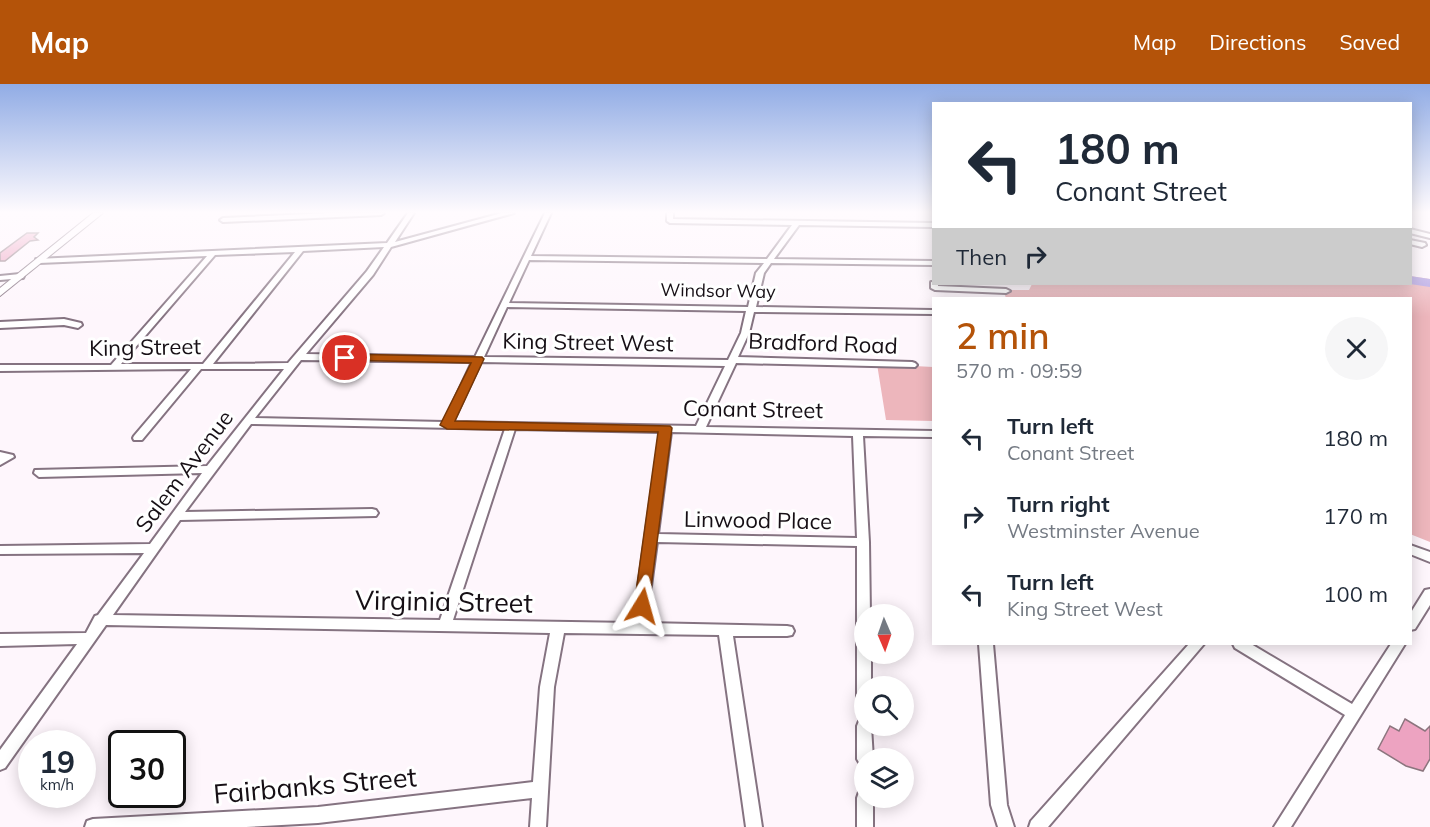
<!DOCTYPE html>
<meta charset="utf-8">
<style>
body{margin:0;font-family:Mulish,sans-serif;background:#f6f6f7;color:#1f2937;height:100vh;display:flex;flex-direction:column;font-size:22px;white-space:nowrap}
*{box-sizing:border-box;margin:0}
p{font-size:20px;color:#747a83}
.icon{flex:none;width:33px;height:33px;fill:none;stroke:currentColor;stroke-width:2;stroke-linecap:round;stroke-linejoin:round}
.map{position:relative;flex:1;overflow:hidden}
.sheet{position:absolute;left:932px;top:213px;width:480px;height:348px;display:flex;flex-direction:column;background:#fff;border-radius:0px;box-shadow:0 3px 15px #0003}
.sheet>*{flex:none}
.top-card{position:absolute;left:932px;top:18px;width:480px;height:183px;border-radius:0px;box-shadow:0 3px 15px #0003;background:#fff;color:#1f2937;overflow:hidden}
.needle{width:39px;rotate:178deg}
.fabs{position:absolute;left:854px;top:520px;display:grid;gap:12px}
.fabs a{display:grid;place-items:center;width:60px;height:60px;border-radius:50%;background:#fff;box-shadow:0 3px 15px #0003;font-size:30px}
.speed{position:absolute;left:18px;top:646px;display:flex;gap:12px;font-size:30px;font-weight:700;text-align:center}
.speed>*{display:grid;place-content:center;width:78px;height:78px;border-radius:50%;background:#fff;box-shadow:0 3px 15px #0003;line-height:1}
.speed small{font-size:15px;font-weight:400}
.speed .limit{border:3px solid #111;border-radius:9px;background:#fff;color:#111}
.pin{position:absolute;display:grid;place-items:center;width:51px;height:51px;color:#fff;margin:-26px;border:3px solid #fff;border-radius:50%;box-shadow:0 2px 6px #0007}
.me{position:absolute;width:66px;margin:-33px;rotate:8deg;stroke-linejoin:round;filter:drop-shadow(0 0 4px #0008)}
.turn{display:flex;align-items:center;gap:21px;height:126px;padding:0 24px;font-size:27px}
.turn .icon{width:78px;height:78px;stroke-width:2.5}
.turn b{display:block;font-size:42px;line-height:51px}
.then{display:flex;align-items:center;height:57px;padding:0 24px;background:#0003;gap:12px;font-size:22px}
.round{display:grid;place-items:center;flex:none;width:63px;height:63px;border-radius:32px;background:#f6f6f7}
.head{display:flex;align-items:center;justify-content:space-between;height:102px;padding:0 24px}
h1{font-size:36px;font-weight:600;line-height:45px;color:#b45309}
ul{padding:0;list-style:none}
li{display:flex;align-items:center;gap:18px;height:78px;padding:0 24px}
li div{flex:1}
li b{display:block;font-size:22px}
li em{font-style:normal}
header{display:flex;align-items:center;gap:36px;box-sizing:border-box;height:84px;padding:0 30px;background:#b45309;color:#fff}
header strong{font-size:28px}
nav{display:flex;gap:33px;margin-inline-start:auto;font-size:21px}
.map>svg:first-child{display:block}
.green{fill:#edb6bc}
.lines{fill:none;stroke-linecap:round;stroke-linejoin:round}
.river{fill:#b09fe1;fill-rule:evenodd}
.building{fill:#eda3c1;stroke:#8c757e;stroke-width:1.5}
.minor-casing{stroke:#857381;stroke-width:4}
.major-casing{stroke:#857381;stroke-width:2}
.minor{fill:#fff;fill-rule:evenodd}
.major{fill:#fff;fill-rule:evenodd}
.route{fill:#b45309;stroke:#753606;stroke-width:1.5}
.labels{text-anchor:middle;stroke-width:6;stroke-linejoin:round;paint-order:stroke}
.far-street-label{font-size:18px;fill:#160f15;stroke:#fff}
.street-label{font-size:22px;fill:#160f15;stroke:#fff}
.near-street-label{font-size:27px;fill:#160f15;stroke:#fff}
</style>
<header>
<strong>Map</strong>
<nav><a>Map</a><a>Directions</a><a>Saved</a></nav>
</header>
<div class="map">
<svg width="1430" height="743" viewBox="0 0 1430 743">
<rect width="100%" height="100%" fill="#fef6fc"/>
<path class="green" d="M1410,192L1430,195V458L1410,450V214H1006L1003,206H1029L1032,200H1410Z
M877,280L933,283V337L886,336Z"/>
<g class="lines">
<path class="river" d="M1410,192L1430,195V203L1410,200Z"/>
</g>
<path class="building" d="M27,149H38L34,153L38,156L30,157L5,177H0V169Z
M1405,635L1425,647L1430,642V675L1423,687L1406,682L1378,665L1390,642L1399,647Z"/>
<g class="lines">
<g class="minor-casing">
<path id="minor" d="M330,129H384L381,131L223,138L220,136L223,134Z
M408,129H414L395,158L502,129H514L391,163L373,191L306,270L475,273L545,129H551L531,172L767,175L792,141L670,139L667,137V129H673V135L933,139V143L799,141L774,175L933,177V181L771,179L764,189L756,223L932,226L933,230L754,228L749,249L738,273L912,278L915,279L917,281L915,283L736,279L706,343L933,347V353L863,352L869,458L870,531H864V570H871V603H864V618L859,616L857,612V462L657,458L646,539L787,542L792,543L794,547L792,551L787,552H733L762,743H746L719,551L564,549L554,603L546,743H530L532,714L318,739L246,743H85L87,737L93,735L318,723L533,698L540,603L550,549L106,541L5,684L0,686V666L77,560L0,562V550L86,549L95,532L98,531L144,469L0,470V462L150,460L202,389L39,393L34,389L35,386L207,382L284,285H201L142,356H134L133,354L134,352L191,285L0,287V281H111L207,172L39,179H36V175L387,159ZM384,163L367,187L288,279L213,280L303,167ZM295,168L203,280H121L215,171ZM529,176L764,179L756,189L748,223L509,219ZM507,223L746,227L741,249L728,276L484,273ZM301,276L472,278L444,338L255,334ZM481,278L725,282L696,342L453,338ZM251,340L505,345L440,536L113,531L180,436L376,432L378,429L376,426L372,425L185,428ZM515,345L660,348L633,539L453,536ZM671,348L853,352L857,454L658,450Z
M1410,145L1430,150V154L1410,149Z
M1410,156L1425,159L1426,161L1422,163L1410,160Z
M20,190L24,192L23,194L0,196V192Z
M931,198L938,200V202L1006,205L1010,207L1006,209L935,206L931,204Z
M64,235L81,239L82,241L78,244L64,241L0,244V238Z
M0,368L13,371L14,373L0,381Z
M1410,461L1430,468V478L1410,470Z
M1430,505V521L1415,545L1410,546V530L1425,506Z
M979,560H993L1007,721L1014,743H998L991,721Z
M1189,560H1204L1048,743H1029L1031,737Z
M1233,560H1251L1352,620L1391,560H1405L1291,743H1274L1345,631L1235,564Z
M864,635V642H871L873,675H864V682L860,680L857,675V642L859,637Z
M864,707V714H873V743H857V714L859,708Z"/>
</g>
<g class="major-casing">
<path id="major" d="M93,129H103L0,212V204Z"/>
</g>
<use href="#minor" class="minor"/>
<use href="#major" class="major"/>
</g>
<linearGradient id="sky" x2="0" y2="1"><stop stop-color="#91ace5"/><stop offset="0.55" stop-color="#fffbfe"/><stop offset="1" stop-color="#fffbfe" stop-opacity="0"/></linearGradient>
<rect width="1430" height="233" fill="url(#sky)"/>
<path class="route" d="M345,270L482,273L484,275L455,337L670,342L672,344L648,527H637L634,522L658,348L447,345L440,341L471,279L341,276L339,274Z"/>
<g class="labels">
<g class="far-street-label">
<text transform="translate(718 207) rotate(1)" y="6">Windsor Way</text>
</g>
<g class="street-label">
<text transform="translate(588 258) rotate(1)" y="8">King Street West</text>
<text transform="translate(823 259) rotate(2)" y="8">Bradford Road</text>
<text transform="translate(145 263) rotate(-1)" y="8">King Street</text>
<text transform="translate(753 325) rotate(1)" y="8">Conant Street</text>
<text transform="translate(184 387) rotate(-53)" y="8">Salem Avenue</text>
<text transform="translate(758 436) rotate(1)" y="8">Linwood Place</text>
</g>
<g class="near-street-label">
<text transform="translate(444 518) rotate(1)" y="9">Virginia Street</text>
<text transform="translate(315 702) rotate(-5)" y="9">Fairbanks Street</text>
</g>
</g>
</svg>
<div class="fabs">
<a><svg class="needle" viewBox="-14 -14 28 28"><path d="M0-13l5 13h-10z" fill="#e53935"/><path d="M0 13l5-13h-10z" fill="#747a83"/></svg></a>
<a><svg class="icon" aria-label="search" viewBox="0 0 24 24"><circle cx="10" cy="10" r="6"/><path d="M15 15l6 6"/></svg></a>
<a><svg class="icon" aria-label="layers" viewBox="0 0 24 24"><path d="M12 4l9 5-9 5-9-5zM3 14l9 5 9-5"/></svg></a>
</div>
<div class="speed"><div>19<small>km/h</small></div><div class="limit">30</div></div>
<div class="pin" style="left:345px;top:274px;background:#d93025"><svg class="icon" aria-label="arrive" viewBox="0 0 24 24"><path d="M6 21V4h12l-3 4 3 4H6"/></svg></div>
<svg class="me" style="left:642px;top:522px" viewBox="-20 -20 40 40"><path d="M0-17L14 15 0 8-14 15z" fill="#b45309" stroke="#fff" stroke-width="4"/></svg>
<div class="top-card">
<div class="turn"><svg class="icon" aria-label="left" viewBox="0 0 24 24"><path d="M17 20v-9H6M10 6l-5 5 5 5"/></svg><div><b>180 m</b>Conant Street</div></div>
<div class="then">Then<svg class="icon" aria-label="right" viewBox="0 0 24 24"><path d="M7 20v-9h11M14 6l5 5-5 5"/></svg></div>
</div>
<section class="sheet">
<div class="head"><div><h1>2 min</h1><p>570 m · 09:59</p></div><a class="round"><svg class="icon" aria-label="close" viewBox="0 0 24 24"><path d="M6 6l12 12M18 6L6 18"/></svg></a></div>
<ul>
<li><svg class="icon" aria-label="left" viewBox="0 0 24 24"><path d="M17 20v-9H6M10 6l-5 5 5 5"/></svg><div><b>Turn left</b><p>Conant Street</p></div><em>180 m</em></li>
<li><svg class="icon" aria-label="right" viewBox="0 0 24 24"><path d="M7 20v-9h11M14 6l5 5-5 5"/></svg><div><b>Turn right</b><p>Westminster Avenue</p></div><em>170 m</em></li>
<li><svg class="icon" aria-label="left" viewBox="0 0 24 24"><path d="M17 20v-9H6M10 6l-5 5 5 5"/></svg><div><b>Turn left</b><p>King Street West</p></div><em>100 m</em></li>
</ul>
</section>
</div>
